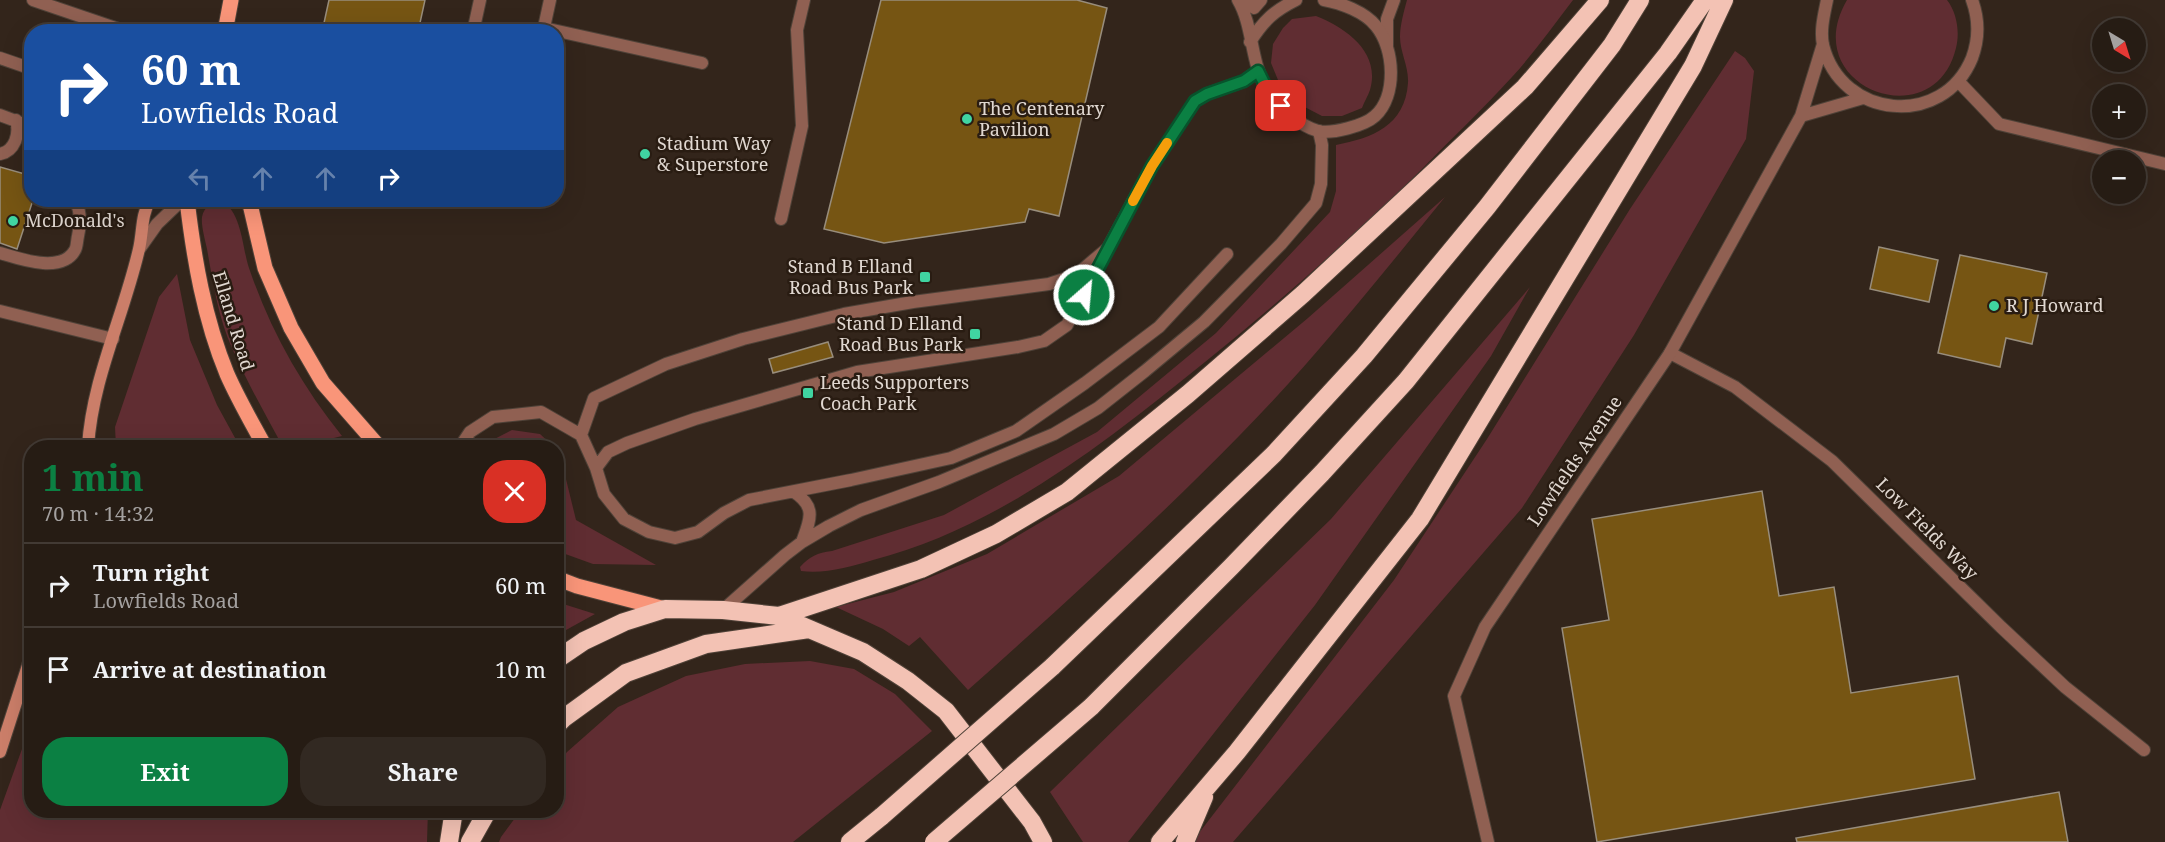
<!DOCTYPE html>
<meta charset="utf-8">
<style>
body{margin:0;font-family:"Noto Serif",serif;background:#322922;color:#f1f3f6;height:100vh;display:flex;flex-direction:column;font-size:22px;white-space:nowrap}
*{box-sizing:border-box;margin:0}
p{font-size:20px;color:#a4a1a0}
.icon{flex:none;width:33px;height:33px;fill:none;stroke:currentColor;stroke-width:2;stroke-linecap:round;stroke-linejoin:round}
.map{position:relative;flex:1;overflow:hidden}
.details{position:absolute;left:24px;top:440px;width:540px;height:378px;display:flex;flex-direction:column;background:#261c14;border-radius:24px;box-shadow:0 6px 24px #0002,0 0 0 2px #423a34}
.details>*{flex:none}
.top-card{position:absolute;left:24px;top:24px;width:540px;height:183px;border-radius:24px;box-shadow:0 6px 24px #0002,0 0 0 2px #423a34;background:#1a4fa0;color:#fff;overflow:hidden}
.needle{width:39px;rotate:142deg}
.controls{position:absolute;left:2092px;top:18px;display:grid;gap:12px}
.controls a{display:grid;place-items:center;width:54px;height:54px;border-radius:50%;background:#261c14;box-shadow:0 6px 24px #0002,0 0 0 2px #423a34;font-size:30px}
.pin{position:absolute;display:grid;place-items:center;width:51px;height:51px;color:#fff;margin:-26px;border-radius:12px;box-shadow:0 3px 9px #0006}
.me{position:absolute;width:66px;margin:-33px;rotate:27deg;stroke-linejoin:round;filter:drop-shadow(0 0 4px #0008)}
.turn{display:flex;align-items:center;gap:21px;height:126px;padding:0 18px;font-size:27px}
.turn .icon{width:78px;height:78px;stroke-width:2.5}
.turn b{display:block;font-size:42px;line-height:51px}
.lanes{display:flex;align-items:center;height:57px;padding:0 18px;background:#0003;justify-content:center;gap:30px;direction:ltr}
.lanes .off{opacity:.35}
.round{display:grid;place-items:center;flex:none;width:63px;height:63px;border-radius:24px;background:#322922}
.overview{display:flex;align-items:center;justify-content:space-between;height:102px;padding:0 18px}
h1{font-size:36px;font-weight:700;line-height:45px;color:#0b8043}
.primary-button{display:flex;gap:12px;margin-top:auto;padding:12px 18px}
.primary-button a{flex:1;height:69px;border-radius:24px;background:#0b8043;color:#fff;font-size:24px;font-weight:700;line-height:69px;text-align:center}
.primary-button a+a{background:#322922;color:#f1f3f6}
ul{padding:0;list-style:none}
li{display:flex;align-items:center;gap:18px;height:84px;padding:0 18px;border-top:2px solid #423a34}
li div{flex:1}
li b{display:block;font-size:22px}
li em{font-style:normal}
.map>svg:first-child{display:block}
.green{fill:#602d32}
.building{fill:#765513;stroke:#988d7c;stroke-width:1.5}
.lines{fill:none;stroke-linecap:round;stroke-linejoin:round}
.lane-casing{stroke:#4f4238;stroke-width:14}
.street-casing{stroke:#4f4238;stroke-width:14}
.secondary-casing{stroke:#4f4238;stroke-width:14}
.primary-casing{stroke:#4f4238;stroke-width:17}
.highway-casing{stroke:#4f4238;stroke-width:20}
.lane{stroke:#906052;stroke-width:12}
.street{stroke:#906052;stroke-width:12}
.secondary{stroke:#cb7e69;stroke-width:12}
.primary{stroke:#f99579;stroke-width:15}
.highway{stroke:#f3c2b4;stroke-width:18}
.highway-bridge-casing{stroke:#4f4238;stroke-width:20;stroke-linecap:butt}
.highway-bridge{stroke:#f3c2b4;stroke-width:18}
.route-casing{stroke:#07532c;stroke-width:15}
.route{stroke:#0b8043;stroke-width:10}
.slow{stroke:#f59e0b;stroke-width:10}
.poi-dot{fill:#40d4a1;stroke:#291c12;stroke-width:2}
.labels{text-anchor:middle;stroke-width:5;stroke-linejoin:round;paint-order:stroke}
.poi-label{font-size:18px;fill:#e1d8d1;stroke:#291c12;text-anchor:start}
.street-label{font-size:18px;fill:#e1d8d1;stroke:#291c12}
</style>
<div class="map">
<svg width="2165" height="842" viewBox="0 0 2165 842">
<rect width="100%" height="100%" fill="#33251b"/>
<path class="green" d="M1407,0H1573C1553,26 1534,53 1512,77C1483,109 1452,138 1422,169C1353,237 1281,301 1205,362C1104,443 1000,527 873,560C850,567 825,574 801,571L800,567C810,556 817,553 832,551L944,515L1097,432L1216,333L1330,212L1336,191V145C1372,138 1405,126 1408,83C1409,67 1400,52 1400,37C1400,25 1404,11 1407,0Z
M1847,0H1947C1957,13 1960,32 1956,48C1934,139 1796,87 1847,0Z
M1316,16C1346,28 1381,52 1370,90C1368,96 1364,102 1362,108L1342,116H1322L1297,103L1278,80L1271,63L1273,44L1283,28L1292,19Z
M1735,51L1745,58L1754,71L1746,139L1634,335L1522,508L1233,842H1192L1394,580L1487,439L1630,209Z
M1445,197C1379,278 1314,360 1240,435C1153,524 1061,607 968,690L920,637L909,646L883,629L836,607L894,592L987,554L1119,476L1308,318Z
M222,201C242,213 242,247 249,268C270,330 301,385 342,436L297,447H283C265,414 247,382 232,348C218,317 213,282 207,249C205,239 201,226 202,217C204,206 213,202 222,201Z
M177,274L190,340L217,405L240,447H116L115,427L159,297Z
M1530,287L1491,356L1315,605L1128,842H1083L1050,792L1331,519Z
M512,430L540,434L554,447H479Z
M556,450L563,467L576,520L656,565L593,564L557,551Z
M557,602L595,614L557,635Z
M810,661L854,669L895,694L932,731L793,842H499L501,837L521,810H556L557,765L567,752L618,707L686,676L745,664Z
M31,724L32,810H428L427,842H0V810Z"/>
<path class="building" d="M329,0H425L418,32H322Z
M881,0H1077L1107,8L1059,216L1029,209L1025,222L884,243L824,229Z
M0,167L32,176L33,200L17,249L0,243Z
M1879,247L1938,260L1929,302L1870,289Z
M1960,255L2047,273L2032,344L2006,338L2000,367L1938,353Z
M828,342L833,357L773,373L769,359Z
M1762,491L1779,596L1834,587L1851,693L1958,676L1975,779L1597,842L1562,628L1609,620L1592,519Z
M2059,792L2068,842H1797L1796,838Z"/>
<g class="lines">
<g class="lane-casing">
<path id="lane" d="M544,28L702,63
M473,32L480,0
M1387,46V19L1394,0
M0,58L32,69
M0,115L32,127
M0,154C15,151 20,134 16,120
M781,219L802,126L797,30L804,0
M140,248L157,224L182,200
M0,253C20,259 62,274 75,250C77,247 77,240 78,236C81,223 81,211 75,200
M0,311L113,339
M1670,353L1735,387L1832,461L2001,627L2065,687L2144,750
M581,435L594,398L666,364L743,339L844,314L913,302L1049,284L1076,275L1108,248L1152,166L1195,101L1207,94L1244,81L1258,71
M460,447L470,432L493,417L541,412L581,435L596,468L604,494L624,519L649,532L675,538L698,532L724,513L749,500L851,480L951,458L1016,431L1085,383L1159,327L1227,254
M596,468L608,452L627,443L695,419L857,372L1018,347L1044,341L1067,325L1105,253
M794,492C817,507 810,520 802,542
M723,610L785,555L802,542L829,526L861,510L939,482L1054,434L1098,408L1145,371L1204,322L1281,244L1316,203L1321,184L1322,145L1319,131"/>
</g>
<g class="street-casing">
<path id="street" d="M33,0L127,32
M1238,0C1254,27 1250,64 1268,91C1278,107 1300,126 1318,131C1332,134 1364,126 1375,116C1397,96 1395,49 1376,26C1365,12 1341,3 1324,0
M1248,0L1254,8L1261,0
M1827,0C1824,15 1820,30 1823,45C1841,119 1943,129 1972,58C1979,39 1979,19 1972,0
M543,32L550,0
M1250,42C1264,20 1274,11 1296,0
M1958,81L1999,124L2165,164
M1801,116L1863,98
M1488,842L1454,696L1485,627L1670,353L1801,116L1823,44"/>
</g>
<g class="secondary-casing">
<path id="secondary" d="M88,447C92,379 124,315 139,249C143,232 141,215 150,200
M0,752L32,653"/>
</g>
<g class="primary-casing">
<path id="primary" d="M225,32L231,0
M187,200C194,259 204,318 227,374C238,399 252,423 265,447
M249,200L265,268L291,328L323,383L379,447
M556,578L577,586L665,609"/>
</g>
<g class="highway-casing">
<path id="highway" d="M779,616L921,569L996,534L1067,492L1188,394L1303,294L1525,87L1600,0
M556,660L584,641L624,622L665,609L723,610L779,616L863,652L908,681L946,711L1032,822L1043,842
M1052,667L1274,454L1364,356L1487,207L1612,45L1640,0
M1091,707L1231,567L1322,473L1406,381L1668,53L1705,0
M556,726L564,718L626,673L706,644L809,629
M449,842L454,810
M470,842L488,810
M850,842L882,816
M1160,842L1237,752L1420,519L1693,66L1724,0
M1185,842L1204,797"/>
</g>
<use href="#lane" class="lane"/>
<use href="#street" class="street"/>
<use href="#secondary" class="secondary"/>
<use href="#primary" class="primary"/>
<use href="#highway" class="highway"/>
<g class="highway-bridge-casing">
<path id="highway-bridge" d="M882,816L1052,667
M934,842L1091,707"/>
</g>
<use href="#highway-bridge" class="highway-bridge"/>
</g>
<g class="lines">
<g class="route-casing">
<path id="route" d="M1084,295L1152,166L1195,101L1207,94L1244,81L1258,71L1268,91L1281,106"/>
</g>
<use href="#route" class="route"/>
<path class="slow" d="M1133,201L1152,166L1167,143"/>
</g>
<g class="poi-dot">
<circle cx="967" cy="119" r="6"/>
<circle cx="645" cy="154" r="6"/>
<circle cx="13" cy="221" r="6"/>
<rect x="919" y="271" width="12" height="12" rx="3"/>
<circle cx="1994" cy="306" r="6"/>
<rect x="969" y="328" width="12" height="12" rx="3"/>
<rect x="802" y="387" width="12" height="12" rx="3"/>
</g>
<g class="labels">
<g class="poi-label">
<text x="979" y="115">The Centenary<tspan x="979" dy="21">Pavilion</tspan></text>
<text x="657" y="150">Stadium Way<tspan x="657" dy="21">&amp; Superstore</tspan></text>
<text x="25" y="227">McDonald's</text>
<text x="913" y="273" text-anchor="end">Stand B Elland<tspan x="913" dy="21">Road Bus Park</tspan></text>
<text x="2006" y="312">R J Howard</text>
<text x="963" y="330" text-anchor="end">Stand D Elland<tspan x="963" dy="21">Road Bus Park</tspan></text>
<text x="820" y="389">Leeds Supporters<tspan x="820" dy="21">Coach Park</tspan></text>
</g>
<g class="street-label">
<text transform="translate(233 321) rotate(73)" y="6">Elland Road</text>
<text transform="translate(1575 461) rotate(-56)" y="6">Lowfields Avenue</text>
<text transform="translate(1927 529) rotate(45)" y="6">Low Fields Way</text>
</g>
</g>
</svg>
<div class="controls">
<a><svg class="needle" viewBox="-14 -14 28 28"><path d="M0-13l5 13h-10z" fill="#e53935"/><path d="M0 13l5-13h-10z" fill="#a4a1a0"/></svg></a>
<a>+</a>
<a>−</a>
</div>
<div class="pin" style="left:1281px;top:106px;background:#d93025"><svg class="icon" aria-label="arrive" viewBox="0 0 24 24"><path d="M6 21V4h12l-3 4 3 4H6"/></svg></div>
<svg class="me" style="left:1084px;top:295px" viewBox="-20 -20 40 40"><circle r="17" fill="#0b8043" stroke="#fff" stroke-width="3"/><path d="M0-11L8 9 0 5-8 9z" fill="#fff"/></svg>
<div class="top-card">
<div class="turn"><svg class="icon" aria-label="right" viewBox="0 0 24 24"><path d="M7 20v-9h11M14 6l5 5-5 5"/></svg><div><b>60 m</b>Lowfields Road</div></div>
<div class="lanes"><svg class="icon off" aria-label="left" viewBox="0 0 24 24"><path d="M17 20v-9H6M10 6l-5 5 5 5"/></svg><svg class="icon off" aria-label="ahead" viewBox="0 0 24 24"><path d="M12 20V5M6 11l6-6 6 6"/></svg><svg class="icon off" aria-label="ahead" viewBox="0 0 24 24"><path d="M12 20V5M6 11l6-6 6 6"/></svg><svg class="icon" aria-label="right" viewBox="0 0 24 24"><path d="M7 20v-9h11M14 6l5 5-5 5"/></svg></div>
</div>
<section class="details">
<div class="overview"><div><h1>1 min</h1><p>70 m · 14:32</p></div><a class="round" style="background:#d93025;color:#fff"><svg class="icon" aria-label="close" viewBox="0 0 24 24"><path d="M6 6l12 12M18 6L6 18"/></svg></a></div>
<ul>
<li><svg class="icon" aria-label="right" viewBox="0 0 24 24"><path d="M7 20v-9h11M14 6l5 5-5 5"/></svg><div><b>Turn right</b><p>Lowfields Road</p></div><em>60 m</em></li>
<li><svg class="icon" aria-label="arrive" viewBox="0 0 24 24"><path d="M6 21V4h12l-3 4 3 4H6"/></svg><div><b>Arrive at destination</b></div><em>10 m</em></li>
</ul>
<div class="primary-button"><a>Exit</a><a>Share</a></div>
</section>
</div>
